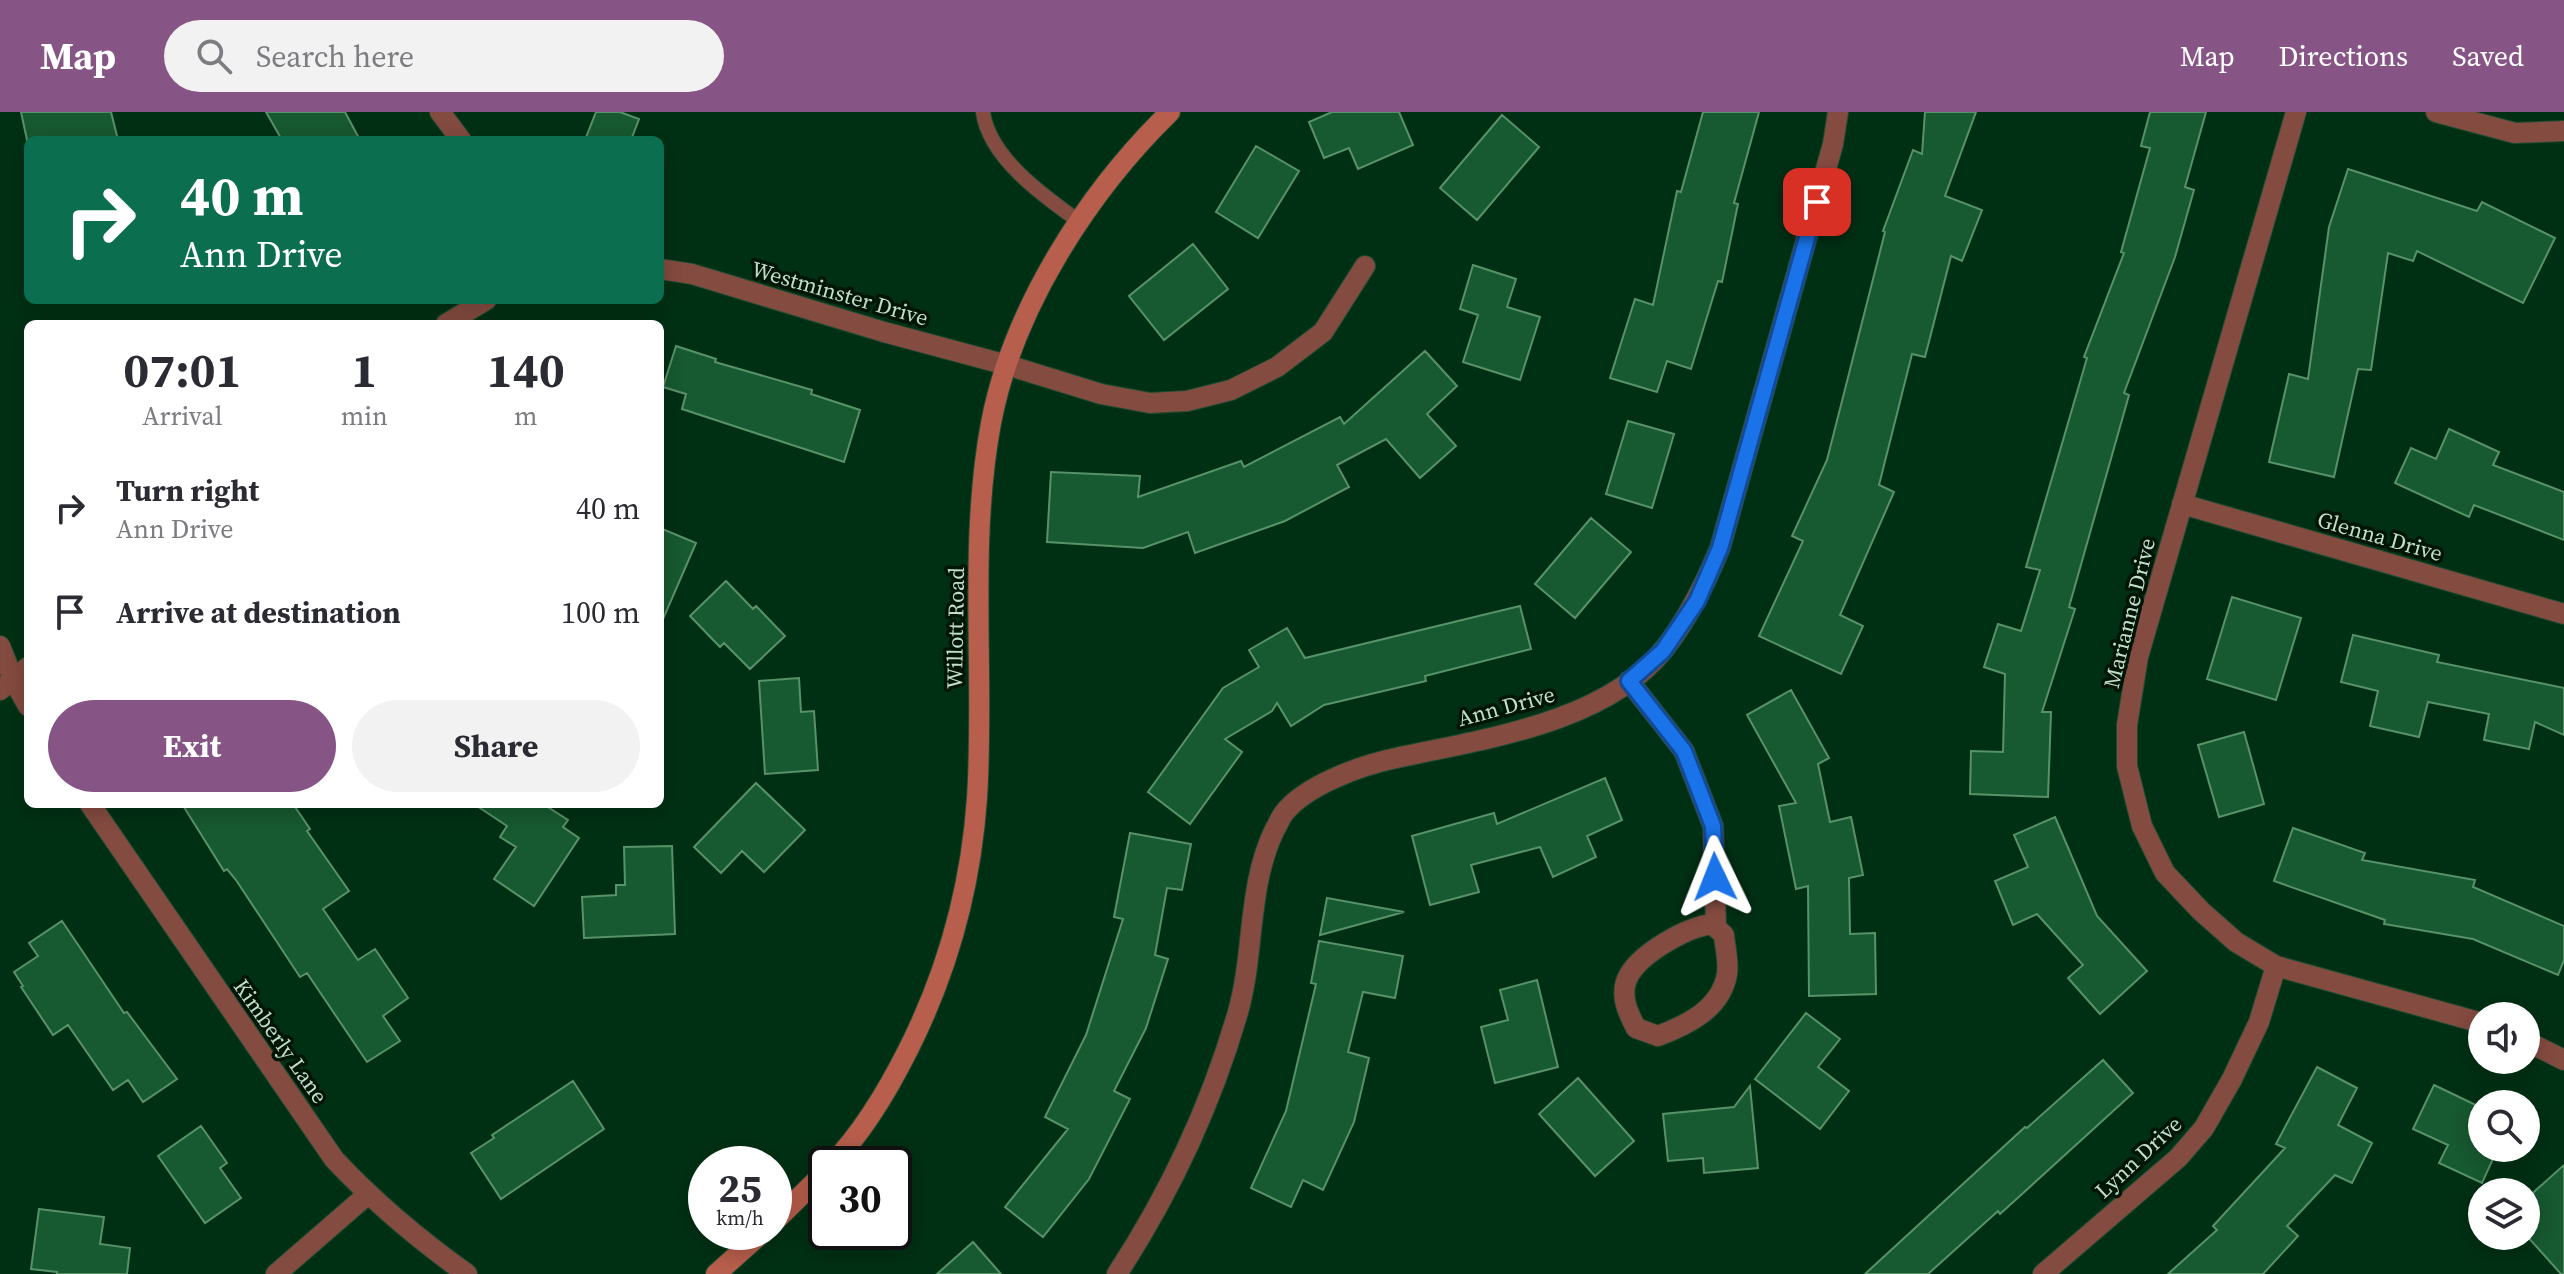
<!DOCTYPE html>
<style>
body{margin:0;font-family:"Source Serif 4",serif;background:#f2f2f3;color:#2b2b33;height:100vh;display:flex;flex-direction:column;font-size:30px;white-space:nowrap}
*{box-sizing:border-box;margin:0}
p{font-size:26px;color:#7c7c81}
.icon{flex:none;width:44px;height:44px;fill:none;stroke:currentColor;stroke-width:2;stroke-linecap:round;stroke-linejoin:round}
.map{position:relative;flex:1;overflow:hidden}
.sheet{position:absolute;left:24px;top:208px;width:640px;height:488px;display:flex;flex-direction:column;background:#fff;border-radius:12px;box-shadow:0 4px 20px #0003}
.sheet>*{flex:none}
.banner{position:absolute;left:24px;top:24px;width:640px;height:168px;border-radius:12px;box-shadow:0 4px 20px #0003;background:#0b6e4f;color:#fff;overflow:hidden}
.tools{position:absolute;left:2468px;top:890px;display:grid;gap:16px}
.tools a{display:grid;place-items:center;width:72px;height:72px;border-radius:50%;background:#fff;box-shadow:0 4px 20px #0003;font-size:40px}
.speed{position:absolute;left:688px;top:1034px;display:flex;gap:16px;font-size:40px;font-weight:700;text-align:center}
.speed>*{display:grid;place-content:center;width:104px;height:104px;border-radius:50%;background:#fff;box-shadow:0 4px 20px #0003;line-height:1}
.speed small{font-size:20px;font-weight:400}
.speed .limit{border:4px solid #111;border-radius:12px;background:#fff;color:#111}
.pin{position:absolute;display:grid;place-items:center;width:68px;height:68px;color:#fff;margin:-34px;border-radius:16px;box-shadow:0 4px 12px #0006}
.me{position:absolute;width:88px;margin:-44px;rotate:358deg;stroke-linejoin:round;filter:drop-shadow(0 0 6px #0008)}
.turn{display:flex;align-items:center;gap:28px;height:168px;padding:0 24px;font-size:36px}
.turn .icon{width:104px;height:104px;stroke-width:2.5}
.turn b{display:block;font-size:56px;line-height:68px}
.eta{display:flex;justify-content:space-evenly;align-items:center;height:136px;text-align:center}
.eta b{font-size:48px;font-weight:700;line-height:56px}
.action{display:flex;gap:16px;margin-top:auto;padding:16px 24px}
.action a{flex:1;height:92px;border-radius:48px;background:#875585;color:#fff;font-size:32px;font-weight:700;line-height:92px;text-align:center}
.action a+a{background:#f2f2f3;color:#2b2b33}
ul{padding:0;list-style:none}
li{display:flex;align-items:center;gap:24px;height:104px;padding:0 24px}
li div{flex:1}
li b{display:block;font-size:30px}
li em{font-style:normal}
header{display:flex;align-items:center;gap:48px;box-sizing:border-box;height:112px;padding:0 40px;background:#875585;color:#fff}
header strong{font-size:38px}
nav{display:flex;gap:44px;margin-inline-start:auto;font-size:28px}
.search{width:560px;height:72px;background:#f2f2f3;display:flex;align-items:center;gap:20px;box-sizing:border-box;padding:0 28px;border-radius:44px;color:#7c7c81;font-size:30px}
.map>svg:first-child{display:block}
.building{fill:#175930;stroke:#579268;stroke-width:2}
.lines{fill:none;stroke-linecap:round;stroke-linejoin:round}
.service-casing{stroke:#1f4c31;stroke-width:16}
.minor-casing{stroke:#1f4c31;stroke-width:22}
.tertiary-casing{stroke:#1f4c31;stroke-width:22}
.secondary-casing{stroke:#1f4c31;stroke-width:22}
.service{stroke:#844b40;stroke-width:14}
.minor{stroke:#844b40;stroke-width:20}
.tertiary{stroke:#844b40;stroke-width:20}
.secondary{stroke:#b85e4c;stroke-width:20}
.route-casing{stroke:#114b97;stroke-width:20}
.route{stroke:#1a73e8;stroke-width:14}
.labels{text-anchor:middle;stroke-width:7;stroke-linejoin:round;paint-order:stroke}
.street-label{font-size:22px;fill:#c1dfc8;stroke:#001506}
</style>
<header>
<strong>Map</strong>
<div class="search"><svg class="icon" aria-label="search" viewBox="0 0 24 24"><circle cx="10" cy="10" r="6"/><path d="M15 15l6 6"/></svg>Search here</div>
<nav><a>Map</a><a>Directions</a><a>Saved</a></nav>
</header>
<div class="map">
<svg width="2564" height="1162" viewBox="0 0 2564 1162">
<rect width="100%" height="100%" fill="#003014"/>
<path class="building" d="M21,0H111L118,28H27Z
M266,0H345L360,28H282Z
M596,0H620L639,7L631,28H585Z
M1332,0H1399L1413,33L1358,57L1349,36L1324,46L1309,10Z
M1703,0H1759L1734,91L1738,92L1722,170L1718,169L1691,257L1667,249L1657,280L1610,266L1635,187L1653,193L1677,79L1681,80Z
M1925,0H1976L1945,84L1982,98L1962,149L1951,144L1925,245L1912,242L1879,373L1894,380L1840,503L1863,514L1841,562L1759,524L1803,429L1792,424L1827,348L1885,120L1883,119L1913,38L1922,42Z
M2150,0H2206L2185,75L2194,78L2175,145L2124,281L2129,283L2069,495L2075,497L2042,600H2051L2048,685L1970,682L1971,639L2003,640L2005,562L1984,555L1998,512L2021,519L2040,458L2026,455L2087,246L2084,245L2124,141L2121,140L2150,36L2141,34Z
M1502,3L1539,35L1477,108L1440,76Z
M1256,34L1299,59L1258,126L1216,100Z
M2348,57L2477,99L2482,90L2555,126L2523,191L2417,139L2413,149L2388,141L2371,258L2358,257L2334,365L2269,350L2289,262L2308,267L2329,115Z
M1193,132L1228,177L1164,228L1129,184Z
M1473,153L1516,167L1507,195L1540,205L1520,268L1463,250L1478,203L1460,197Z
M676,234L716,247L715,250L812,278L811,282L860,298L844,350L682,297L686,282L663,275Z
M1425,239L1457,274L1427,302L1456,334L1420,366L1386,327L1337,353L1349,375L1285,409L1195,441L1188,420L1143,436L1047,430L1051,360L1140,364L1138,385L1241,349L1244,355L1340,305L1344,312Z
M1628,309L1674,322L1652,396L1606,382Z
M2449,317L2499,340L2493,353L2564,380V428L2474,393L2469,405L2395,371L2411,336L2436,347Z
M1591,406L1631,440L1575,506L1535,472Z
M660,416L696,431L660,514Z
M726,469L753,497L756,494L785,524L750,557L724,531L720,535L690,504Z
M2232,485L2301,506L2276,588L2207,567Z
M1520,494L1531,537L1425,564L1426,569L1324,593L1291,614L1277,591L1272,599L1225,627L1242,640L1190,712L1148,680L1223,576L1259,555L1249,538L1287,516L1305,546Z
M2353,523L2439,543L2437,550L2564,576V623L2535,610L2529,637L2484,628L2489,602L2428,590L2419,625L2370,614L2378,579L2341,570Z
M799,566L801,600L814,599L818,658L765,662L759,569Z
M1791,578L1829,646L1818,652L1830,710L1851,705L1863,763L1849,766L1850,822L1875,821L1876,882L1809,884L1808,774L1796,777L1779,694L1796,691L1747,603Z
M2244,620L2264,692L2219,705L2198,633Z
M1605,666L1622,708L1587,724L1596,745L1553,765L1540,735L1471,753L1479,780L1430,793L1412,724L1494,701L1497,712Z
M756,671L805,718L764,760L742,739L721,761L694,735Z
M182,692H293L310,717L307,719L349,779L323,797L358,848L375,837L408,886L383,904L400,929L367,950L307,861L300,865L236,768L227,757L224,759Z
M474,692H543L568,708L563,715L579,726L534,794L494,767L516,735L500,725L507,714Z
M2055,705L2097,804L2147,859L2100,902L2068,866L2083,853L2037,802L2013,813L1995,769L2028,755L2014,723Z
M2293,716L2365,741L2362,748L2475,768L2473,775L2564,814V848L2558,863L2473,827L2384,812L2385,808L2274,769Z
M1130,721L1191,732L1182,778L1167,776L1155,843L1168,847L1146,916L1114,979L1130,987L1089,1067L1043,1125L1005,1095L1068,1017L1045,1005L1086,923L1123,807L1114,805Z
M672,734L675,822L584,826L582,785L616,783V773H625L624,735Z
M1327,786L1404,800L1320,823Z
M62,809L124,901L127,900L177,967L143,990L128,968L113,978L68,913L53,923L21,875L23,874L14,860L38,844L29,831Z
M1319,829L1403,844L1395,886L1363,880L1348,940L1369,946L1354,1010L1323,1078L1303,1068L1291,1095L1251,1076L1286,999L1316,872L1311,871Z
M1537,868L1558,955L1495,971L1481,915L1508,908L1500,878Z
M1806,901L1840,927L1818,955L1849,979L1820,1017L1755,967Z
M2103,948L2133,981L2000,1102L1998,1099L1928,1162H1865L2025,1015L2027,1016Z
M2317,955L2357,976L2338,1013L2372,1031L2352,1071L2335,1063L2287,1114L2298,1124L2263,1162H2168L2217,1118L2213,1114L2285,1036L2276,1032Z
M1578,966L1634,1029L1595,1064L1539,1002Z
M573,969L604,1017L501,1087L471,1041L494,1026L492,1023Z
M2434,973L2482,996V1036H2498L2482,1071L2439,1051L2448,1033L2413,1017Z
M1750,974L1758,1056L1704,1061L1703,1046L1668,1049L1663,1002L1734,995Z
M201,1014L227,1051L220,1056L241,1086L205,1111L158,1044Z
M2564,1053V1162H2561L2526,1123V1087Z
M39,1097L104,1105L100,1132L130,1136L127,1162H57V1160L31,1157Z
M973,1130L1001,1162H937Z"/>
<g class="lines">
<g class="service-casing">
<path id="service" d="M983,0C989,46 1045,85 1080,110"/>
</g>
<g class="minor-casing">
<path id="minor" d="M440,0L461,28
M2296,0L2138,545L2127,613V654L2142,714L2165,761L2201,799L2236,830L2276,854L2482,911
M2436,0L2515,21L2564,19
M660,157L692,162L884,220L1007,253L1101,282L1150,291L1187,289L1231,278L1277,255L1323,220L1365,154
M446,212L486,188
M2182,392L2564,502
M1629,569L1684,639L1713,714L1716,815
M0,578L28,555
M1712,812L1724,823C1725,835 1729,850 1727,862C1721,897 1687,913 1658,924L1636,916C1628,901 1620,884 1627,867C1638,842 1687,815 1712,812Z
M2526,929L2564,948
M276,1162L367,1083
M1117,1162C1170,1081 1211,993 1238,900C1255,840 1247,774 1275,717C1278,713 1280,706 1284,701C1306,673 1362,653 1396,646C1483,627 1607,611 1665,536C1689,505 1705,472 1720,436L1833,32L1838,0
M2043,1162L2178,1046L2204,1016L2232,967L2259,910L2276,854"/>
</g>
<g class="tertiary-casing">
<path id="tertiary" d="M0,534L13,567L28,594
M90,692L334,1047C375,1091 418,1127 467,1162"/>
</g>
<g class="secondary-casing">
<path id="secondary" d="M832,1052C862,1021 890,974 909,936C948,858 971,773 977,686C985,562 968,434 991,311C1013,196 1088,80 1170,0
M774,1110L826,1059
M716,1162L763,1120"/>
</g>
<use href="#service" class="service"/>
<use href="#minor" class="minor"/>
<use href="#tertiary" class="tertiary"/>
<use href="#secondary" class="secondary"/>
</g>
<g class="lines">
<g class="route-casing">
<path id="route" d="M1715,765L1713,714L1684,639L1629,569L1663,539L1697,489L1720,436L1817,90"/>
</g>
<use href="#route" class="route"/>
</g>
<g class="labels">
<g class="street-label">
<text transform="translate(840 181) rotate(16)" y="8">Westminster Drive</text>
<text transform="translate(2380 424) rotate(16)" y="8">Glenna Drive</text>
<text transform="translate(2129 501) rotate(-76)" y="8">Marianne Drive</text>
<text transform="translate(955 516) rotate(-89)" y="8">Willott Road</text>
<text transform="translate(1506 594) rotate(-15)" y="8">Ann Drive</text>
<text transform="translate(281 929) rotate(55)" y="8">Kimberly Lane</text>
<text transform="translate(2138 1045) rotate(-43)" y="8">Lynn Drive</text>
</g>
</g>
</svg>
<div class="tools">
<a><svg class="icon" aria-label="sound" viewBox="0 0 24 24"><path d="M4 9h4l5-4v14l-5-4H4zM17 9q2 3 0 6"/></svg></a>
<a><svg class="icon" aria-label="search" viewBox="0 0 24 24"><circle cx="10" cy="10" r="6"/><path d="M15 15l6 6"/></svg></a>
<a><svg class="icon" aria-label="layers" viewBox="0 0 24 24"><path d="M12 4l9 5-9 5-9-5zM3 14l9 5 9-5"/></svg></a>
</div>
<div class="speed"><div>25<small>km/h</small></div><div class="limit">30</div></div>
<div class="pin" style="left:1817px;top:90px;background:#d93025"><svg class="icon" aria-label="arrive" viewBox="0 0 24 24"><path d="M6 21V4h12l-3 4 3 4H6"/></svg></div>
<svg class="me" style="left:1715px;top:765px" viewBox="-20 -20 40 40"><path d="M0-17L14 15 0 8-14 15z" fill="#1a73e8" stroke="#fff" stroke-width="4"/></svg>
<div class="banner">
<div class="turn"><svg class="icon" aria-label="right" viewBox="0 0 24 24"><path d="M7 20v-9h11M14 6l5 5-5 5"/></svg><div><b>40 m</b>Ann Drive</div></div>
</div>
<section class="sheet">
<div class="eta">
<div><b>07:01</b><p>Arrival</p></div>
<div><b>1</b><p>min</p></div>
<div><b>140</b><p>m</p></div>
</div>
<ul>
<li><svg class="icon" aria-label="right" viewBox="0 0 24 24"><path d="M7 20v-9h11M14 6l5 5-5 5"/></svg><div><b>Turn right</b><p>Ann Drive</p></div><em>40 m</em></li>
<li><svg class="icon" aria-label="arrive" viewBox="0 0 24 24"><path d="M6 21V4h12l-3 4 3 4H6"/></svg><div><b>Arrive at destination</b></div><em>100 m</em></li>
</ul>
<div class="action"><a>Exit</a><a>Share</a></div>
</section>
</div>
